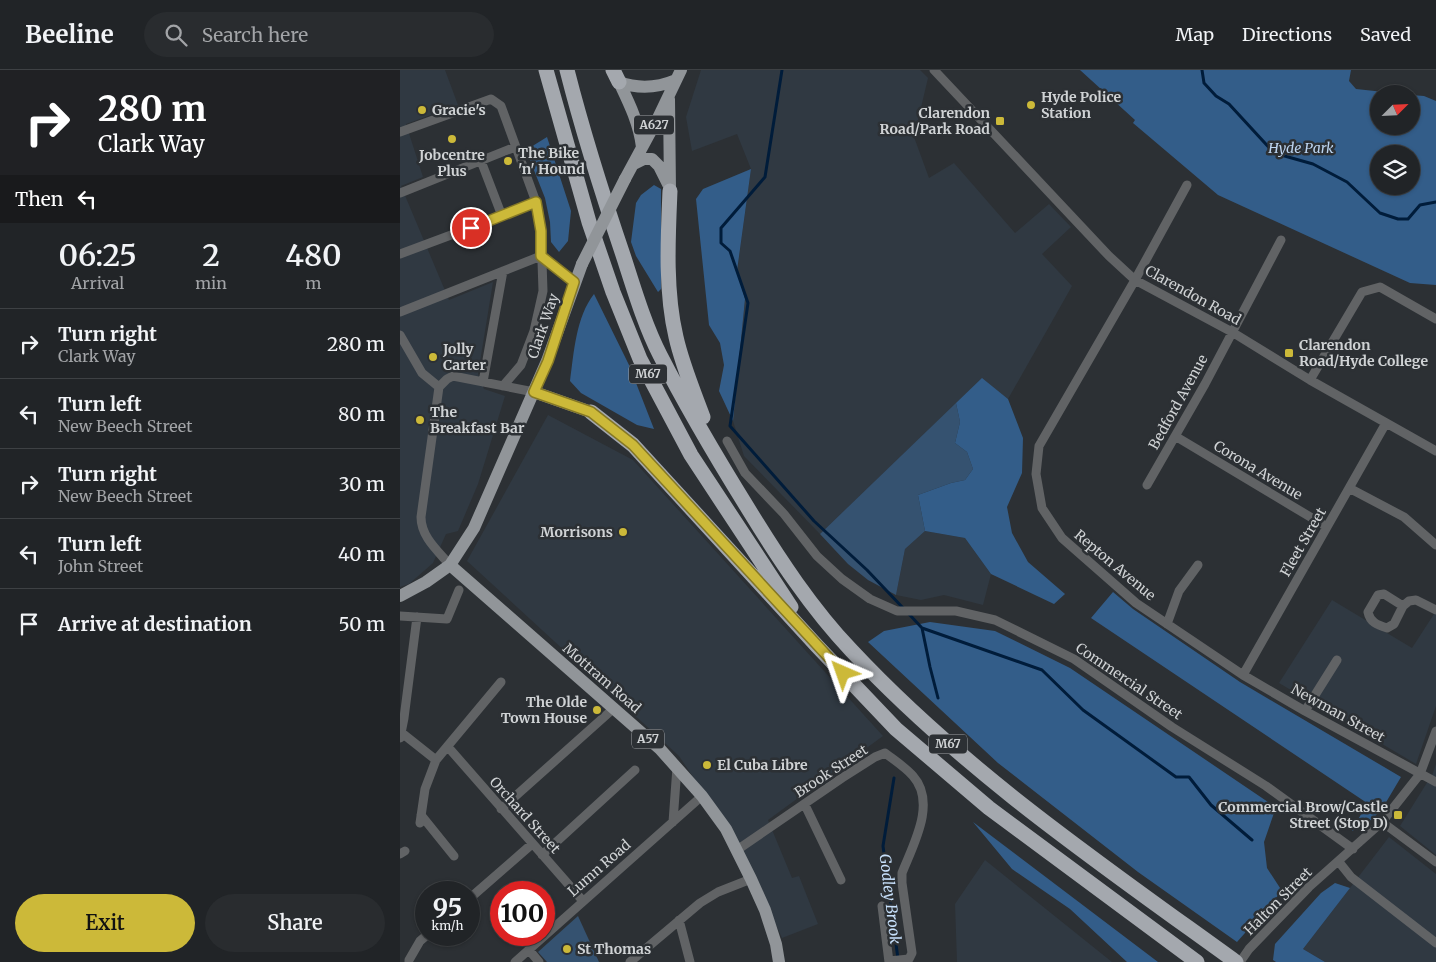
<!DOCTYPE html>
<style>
body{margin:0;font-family:Merriweather,serif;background:#292c2f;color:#f1f3f6;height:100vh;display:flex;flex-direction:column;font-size:19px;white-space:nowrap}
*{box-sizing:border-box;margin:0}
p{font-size:16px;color:#a2a4a7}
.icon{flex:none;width:28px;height:28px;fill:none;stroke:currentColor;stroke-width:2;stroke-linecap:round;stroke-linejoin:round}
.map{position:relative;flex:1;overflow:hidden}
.drawer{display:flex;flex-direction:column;background:#212427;width:400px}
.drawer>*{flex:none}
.top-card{background:#202124;color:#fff;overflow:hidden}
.needle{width:32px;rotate:66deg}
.fabs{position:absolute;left:970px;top:15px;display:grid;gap:10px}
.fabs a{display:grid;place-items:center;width:50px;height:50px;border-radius:50%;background:#212427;box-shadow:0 1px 4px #0004,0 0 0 1px #3e4144;font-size:25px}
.speed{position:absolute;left:15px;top:811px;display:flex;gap:10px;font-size:25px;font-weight:700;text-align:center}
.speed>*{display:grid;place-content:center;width:65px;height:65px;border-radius:50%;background:#212427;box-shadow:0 1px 4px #0004,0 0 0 1px #3e4144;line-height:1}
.speed small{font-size:12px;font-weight:400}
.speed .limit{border:8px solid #d22;background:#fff;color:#111}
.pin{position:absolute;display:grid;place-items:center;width:42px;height:42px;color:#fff;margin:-21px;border:2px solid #fff;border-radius:50%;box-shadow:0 1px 5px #0007}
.me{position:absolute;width:55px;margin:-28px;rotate:317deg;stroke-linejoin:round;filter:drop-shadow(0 0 4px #0008)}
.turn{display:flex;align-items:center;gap:18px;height:105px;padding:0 15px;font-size:22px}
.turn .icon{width:65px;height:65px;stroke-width:2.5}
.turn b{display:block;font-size:35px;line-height:42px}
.then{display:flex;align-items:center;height:48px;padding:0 15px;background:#0003;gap:10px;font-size:19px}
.eta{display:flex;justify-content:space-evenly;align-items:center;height:85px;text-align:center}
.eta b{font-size:30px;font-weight:600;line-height:35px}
.button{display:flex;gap:10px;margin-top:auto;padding:10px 15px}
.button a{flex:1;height:58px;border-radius:30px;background:#ccb939;color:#111;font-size:20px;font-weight:600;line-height:58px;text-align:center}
.button a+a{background:#292c2f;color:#f1f3f6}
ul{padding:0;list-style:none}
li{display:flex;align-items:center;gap:15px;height:70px;padding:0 15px;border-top:1px solid #3e4144}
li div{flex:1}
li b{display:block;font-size:19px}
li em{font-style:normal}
header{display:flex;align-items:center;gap:30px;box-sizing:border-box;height:70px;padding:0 25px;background:#212427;border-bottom:1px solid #3e4144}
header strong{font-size:24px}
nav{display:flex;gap:28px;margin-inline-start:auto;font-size:18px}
.search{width:350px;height:45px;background:#292c2f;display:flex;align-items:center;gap:12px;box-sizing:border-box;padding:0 18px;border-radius:28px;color:#a2a4a7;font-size:19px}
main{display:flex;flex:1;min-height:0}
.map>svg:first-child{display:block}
.built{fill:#303942}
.green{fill:#355270}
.forest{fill:#335d89;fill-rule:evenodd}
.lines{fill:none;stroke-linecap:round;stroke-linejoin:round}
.stream{stroke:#001c3a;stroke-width:3}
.street{stroke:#616365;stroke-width:9}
.primary{stroke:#919599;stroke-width:12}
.highway{stroke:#a4a8ae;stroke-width:15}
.primary-bridge{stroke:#919599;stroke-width:12}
.route-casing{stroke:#857825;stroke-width:12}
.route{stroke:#ccb939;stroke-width:9}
.poi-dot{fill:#ccb939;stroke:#2c3034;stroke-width:2}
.labels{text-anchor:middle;stroke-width:5;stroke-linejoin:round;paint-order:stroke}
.shield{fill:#2c3034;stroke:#9ea1a4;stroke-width:1}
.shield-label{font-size:12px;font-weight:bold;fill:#cfd2d4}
.poi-label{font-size:14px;font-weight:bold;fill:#cfd2d4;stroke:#2c3034;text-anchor:start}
.park-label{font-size:14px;font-style:italic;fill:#bdd5f1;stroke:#2c3034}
.street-label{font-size:14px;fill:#cfd2d4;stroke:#2c3034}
.water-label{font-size:15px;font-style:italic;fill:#c7e0fb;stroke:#2c3034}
</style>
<header>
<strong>Beeline</strong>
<div class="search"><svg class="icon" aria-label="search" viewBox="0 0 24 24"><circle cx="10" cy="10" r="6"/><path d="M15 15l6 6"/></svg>Search here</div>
<nav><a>Map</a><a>Directions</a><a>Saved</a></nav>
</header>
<main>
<section class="drawer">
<div class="top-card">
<div class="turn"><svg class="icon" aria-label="right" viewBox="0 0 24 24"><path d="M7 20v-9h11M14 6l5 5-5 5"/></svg><div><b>280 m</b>Clark Way</div></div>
<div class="then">Then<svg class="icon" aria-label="left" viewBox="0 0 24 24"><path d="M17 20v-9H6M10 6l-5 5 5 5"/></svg></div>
</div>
<div class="eta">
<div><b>06:25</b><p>Arrival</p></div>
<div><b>2</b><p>min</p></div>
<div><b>480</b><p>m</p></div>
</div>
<ul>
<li><svg class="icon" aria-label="right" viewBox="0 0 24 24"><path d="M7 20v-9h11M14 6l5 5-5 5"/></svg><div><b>Turn right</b><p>Clark Way</p></div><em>280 m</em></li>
<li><svg class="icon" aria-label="left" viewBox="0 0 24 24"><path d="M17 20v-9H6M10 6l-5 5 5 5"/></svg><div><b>Turn left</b><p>New Beech Street</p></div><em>80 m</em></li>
<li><svg class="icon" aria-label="right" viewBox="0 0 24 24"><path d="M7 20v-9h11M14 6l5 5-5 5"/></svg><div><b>Turn right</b><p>New Beech Street</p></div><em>30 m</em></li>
<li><svg class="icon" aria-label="left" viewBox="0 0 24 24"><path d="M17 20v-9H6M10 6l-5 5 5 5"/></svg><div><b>Turn left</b><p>John Street</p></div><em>40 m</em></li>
<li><svg class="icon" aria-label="arrive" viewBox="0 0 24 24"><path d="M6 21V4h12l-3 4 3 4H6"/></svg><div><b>Arrive at destination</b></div><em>50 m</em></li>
</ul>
<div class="button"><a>Exit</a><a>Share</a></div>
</section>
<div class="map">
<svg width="1036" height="892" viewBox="0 0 1036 892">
<rect width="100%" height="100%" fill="#2c3034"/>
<path class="built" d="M0,0H45L58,35L6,54L23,107L1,116L49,230L93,212L78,304L84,319L105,326L78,414L58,461L46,464L33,493L9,514L0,517Z
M301,0H520L528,8L514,67L529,108L554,93L615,163L649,134L671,157L642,184L672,216L608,329L582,309L420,464L344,386L333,351L345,229L337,202L351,99L337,64L292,81L286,47Z
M148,345L233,390L483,666L368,750L392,808L399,806L418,854L382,868L363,827L328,759L279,686L67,491Z
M525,461L565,468L591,504L583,535L544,525L521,530L496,525L505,479Z
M932,530L1012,578L1036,541V636L1016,694L879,613Z
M1036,694V785L1000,756L1033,703Z
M989,767L1036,804V892H925L903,879Z
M585,790L712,892H557L555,834Z"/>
<path class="green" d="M556,333L560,352L555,373L567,382L573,399L565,410L551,413L518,425L525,461L505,479L496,525L468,510L448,494L420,464Z
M178,846L199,892H147L138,882Z"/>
<path class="forest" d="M680,0H951L949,11L956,19L1003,24H979V56H1011V25L1024,26L1036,31V215L1010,213L818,125L733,53L735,50ZM979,84H1011V116H979Z
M147,67L171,141L168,171L159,182L151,172L150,152L145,128L126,80Z
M351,99L337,201L345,229L333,351L319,321L324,295L320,273L309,255L296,129L303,119Z
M254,115L261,119V219L258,222L236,186L231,172L236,133L241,125Z
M194,224L229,295L254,359L237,355L181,323L170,311C174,282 176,247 194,224Z
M582,308L608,329L623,368L622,403L607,437L612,463L628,492L665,524L654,534L591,504L565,468L525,461L518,425L551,413L565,410L573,399L567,382L555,373L560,352L556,333Z
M713,522L733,539L840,612L1001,707L985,734L973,749L952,761L967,733L691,548Z
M530,552L595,561L670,598L868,732L874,743L864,772L867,798L882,821L837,872L738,802L598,693L468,572L484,561Z
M573,752L758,892H727L670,839L612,799Z
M935,813L950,818L903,879L925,892H876L873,890L875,874L921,823Z"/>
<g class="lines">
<path class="stream" d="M382,0L365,107L321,158V173L330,181L348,233L330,356L414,451L467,500L504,539
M802,0L804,13L816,26L829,34L874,83L913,94L947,112L980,143L998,149H1008L1020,135L1036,132
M508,543L522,558L642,600L683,640L776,707H789L811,735L852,770
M522,558L530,597L538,628
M494,708L483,776L498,889"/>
<path class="street" d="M534,0L709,186L735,210L832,262L910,310L1036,381
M0,62L91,29L101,36L136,132L141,161L143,221L134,261L121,295L103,316
M81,91L102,146
M787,115L735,210L639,376L636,404L642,438L662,468L736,533L843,605L905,641L1036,712
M0,123L115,77
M0,184L102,146L136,132
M141,186L174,212
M0,242L141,186
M0,265L22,303L39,317
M910,310L962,222L980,217L1036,249
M83,312L103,201
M39,317L21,447C21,467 38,481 50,495
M39,317L47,309L53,306L134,322
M775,366L927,457
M327,371L345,403L384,444L417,486L442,509L470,529L497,541H556L595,550L674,589L772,657L866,716L953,779
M747,415L805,314L881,170
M949,418L1004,447L1036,475
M1003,536L984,524L978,525L968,542C970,552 977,555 987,558L994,554L1003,536L1009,531L1016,530L1036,540
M0,546L47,549L59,520
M767,554L779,521L798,495
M843,605L986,353
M905,641L937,590
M2,663L36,690L101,612
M0,668L4,648L17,547
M48,677L183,831
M405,735L441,810
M101,739L213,639
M21,745L54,786
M273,752L277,697
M982,752L1036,792
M20,753L25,719L36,690
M337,780L442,708L475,687L485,683C494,690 505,697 513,706C537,733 513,775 502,803V813L512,883L509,889L489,891
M0,784L5,781
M142,785L235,700
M939,792L951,807L1036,873
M69,829L132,774
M482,836L489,892
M279,850L290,892
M129,880L139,892
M9,892V890L20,871L27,865
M115,892L302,726
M230,892L300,833L318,822L351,809
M840,892L849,879L909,817L982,752L1020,704L1036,661"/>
<path class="primary" d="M219,12C229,33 239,53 242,77
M219,12C238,19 257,18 276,10
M269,29L270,121
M234,94L244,89H252L259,96L268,114
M225,109L258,48L281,0
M134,322L191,342
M50,495L260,679L302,726L326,759L351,809L365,840L376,874L379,892
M0,526L26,512L50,495L74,458L147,291L182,194"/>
<path class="highway" d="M146,0L189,152L213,222L240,289L291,385L391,537
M167,0C183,63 203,126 224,188C234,219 245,256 260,285C287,338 318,390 349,440C379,489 412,539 451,580C564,701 702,795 836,892
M213,0L219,12
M270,121C268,167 265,221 276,267C282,294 293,320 303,347
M191,342L233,375L417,576L496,659L589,738L797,892"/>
<path class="primary-bridge" d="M182,194L225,109"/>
</g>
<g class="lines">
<g class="route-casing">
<path id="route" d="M71,158L136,132L141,161V186L174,212L148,291L134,322L191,342L233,375L443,603"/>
</g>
<use href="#route" class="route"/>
</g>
<g class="poi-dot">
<circle cx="631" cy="35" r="5"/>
<circle cx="22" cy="40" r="5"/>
<rect x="595" y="46" width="10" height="10" rx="2.5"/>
<circle cx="52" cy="69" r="5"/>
<circle cx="108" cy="91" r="5"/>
<rect x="884" y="278" width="10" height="10" rx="2.5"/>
<circle cx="33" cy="287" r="5"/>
<circle cx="20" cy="350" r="5"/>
<circle cx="223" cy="462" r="5"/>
<circle cx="197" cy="640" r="5"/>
<circle cx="307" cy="695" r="5"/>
<rect x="993" y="740" width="10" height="10" rx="2.5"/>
<circle cx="167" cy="879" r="5"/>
</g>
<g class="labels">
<g class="shield">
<rect x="234" y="45.5" width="40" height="19" rx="4"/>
<rect x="229" y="294.5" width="38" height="19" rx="4"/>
<rect x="232" y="659.5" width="32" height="19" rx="4"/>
<rect x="529" y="664.5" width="38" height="19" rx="4"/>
</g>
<g class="shield-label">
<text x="254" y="59">A627</text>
<text x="248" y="308">M67</text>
<text x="248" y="673">A57</text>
<text x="548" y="678">M67</text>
</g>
<g class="poi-label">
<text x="641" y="32">Hyde Police<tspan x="641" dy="16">Station</tspan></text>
<text x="32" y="45">Gracie's</text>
<text x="590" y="48" text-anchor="end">Clarendon<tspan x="590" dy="16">Road/Park Road</tspan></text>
<text x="118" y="88">The Bike<tspan x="118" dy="16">'n' Hound</tspan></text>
<text x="52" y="90" text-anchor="middle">Jobcentre<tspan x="52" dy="16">Plus</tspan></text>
<text x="899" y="280">Clarendon<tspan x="899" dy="16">Road/Hyde College</tspan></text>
<text x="43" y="284">Jolly<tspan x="43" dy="16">Carter</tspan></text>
<text x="30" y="347">The<tspan x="30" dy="16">Breakfast Bar</tspan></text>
<text x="213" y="467" text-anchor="end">Morrisons</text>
<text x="187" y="637" text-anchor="end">The Olde<tspan x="187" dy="16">Town House</tspan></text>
<text x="317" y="700">El Cuba Libre</text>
<text x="988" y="742" text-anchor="end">Commercial Brow/Castle<tspan x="988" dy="16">Street (Stop D)</tspan></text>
<text x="177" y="884">St Thomas</text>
</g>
<g class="park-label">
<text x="901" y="83">Hyde Park</text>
</g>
<g class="street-label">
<text transform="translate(793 225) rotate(29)" y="5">Clarendon Road</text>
<text transform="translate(143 256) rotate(-71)" y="5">Clark Way</text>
<text transform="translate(778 332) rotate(-61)" y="5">Bedford Avenue</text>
<text transform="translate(858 400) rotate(31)" y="5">Corona Avenue</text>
<text transform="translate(903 472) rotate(-60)" y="5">Fleet Street</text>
<text transform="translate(715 495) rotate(40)" y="5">Repton Avenue</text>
<text transform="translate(202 608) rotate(41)" y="5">Mottram Road</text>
<text transform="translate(729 611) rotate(34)" y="5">Commercial Street</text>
<text transform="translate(938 643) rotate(29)" y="5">Newman Street</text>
<text transform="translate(431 701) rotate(-33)" y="5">Brook Street</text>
<text transform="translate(125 745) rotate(48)" y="5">Orchard Street</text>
<text transform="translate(199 798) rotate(-41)" y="5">Lumn Road</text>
<text transform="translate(878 831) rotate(-45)" y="5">Halton Street</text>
</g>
<g class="water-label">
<text transform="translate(490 829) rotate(83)" y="5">Godley Brook</text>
</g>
</g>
</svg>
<div class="fabs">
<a><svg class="needle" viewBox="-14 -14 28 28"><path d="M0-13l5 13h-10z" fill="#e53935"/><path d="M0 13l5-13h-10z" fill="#a2a4a7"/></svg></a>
<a><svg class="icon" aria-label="layers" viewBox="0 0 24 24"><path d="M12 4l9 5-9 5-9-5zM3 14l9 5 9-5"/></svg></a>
</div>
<div class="speed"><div>95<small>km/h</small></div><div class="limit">100</div></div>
<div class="pin" style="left:71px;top:158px;background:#d93025"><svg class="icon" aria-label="arrive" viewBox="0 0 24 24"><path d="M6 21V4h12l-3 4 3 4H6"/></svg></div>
<svg class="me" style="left:443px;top:603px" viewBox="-20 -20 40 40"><path d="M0-17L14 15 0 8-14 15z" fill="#ccb939" stroke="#fff" stroke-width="4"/></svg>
</div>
</main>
